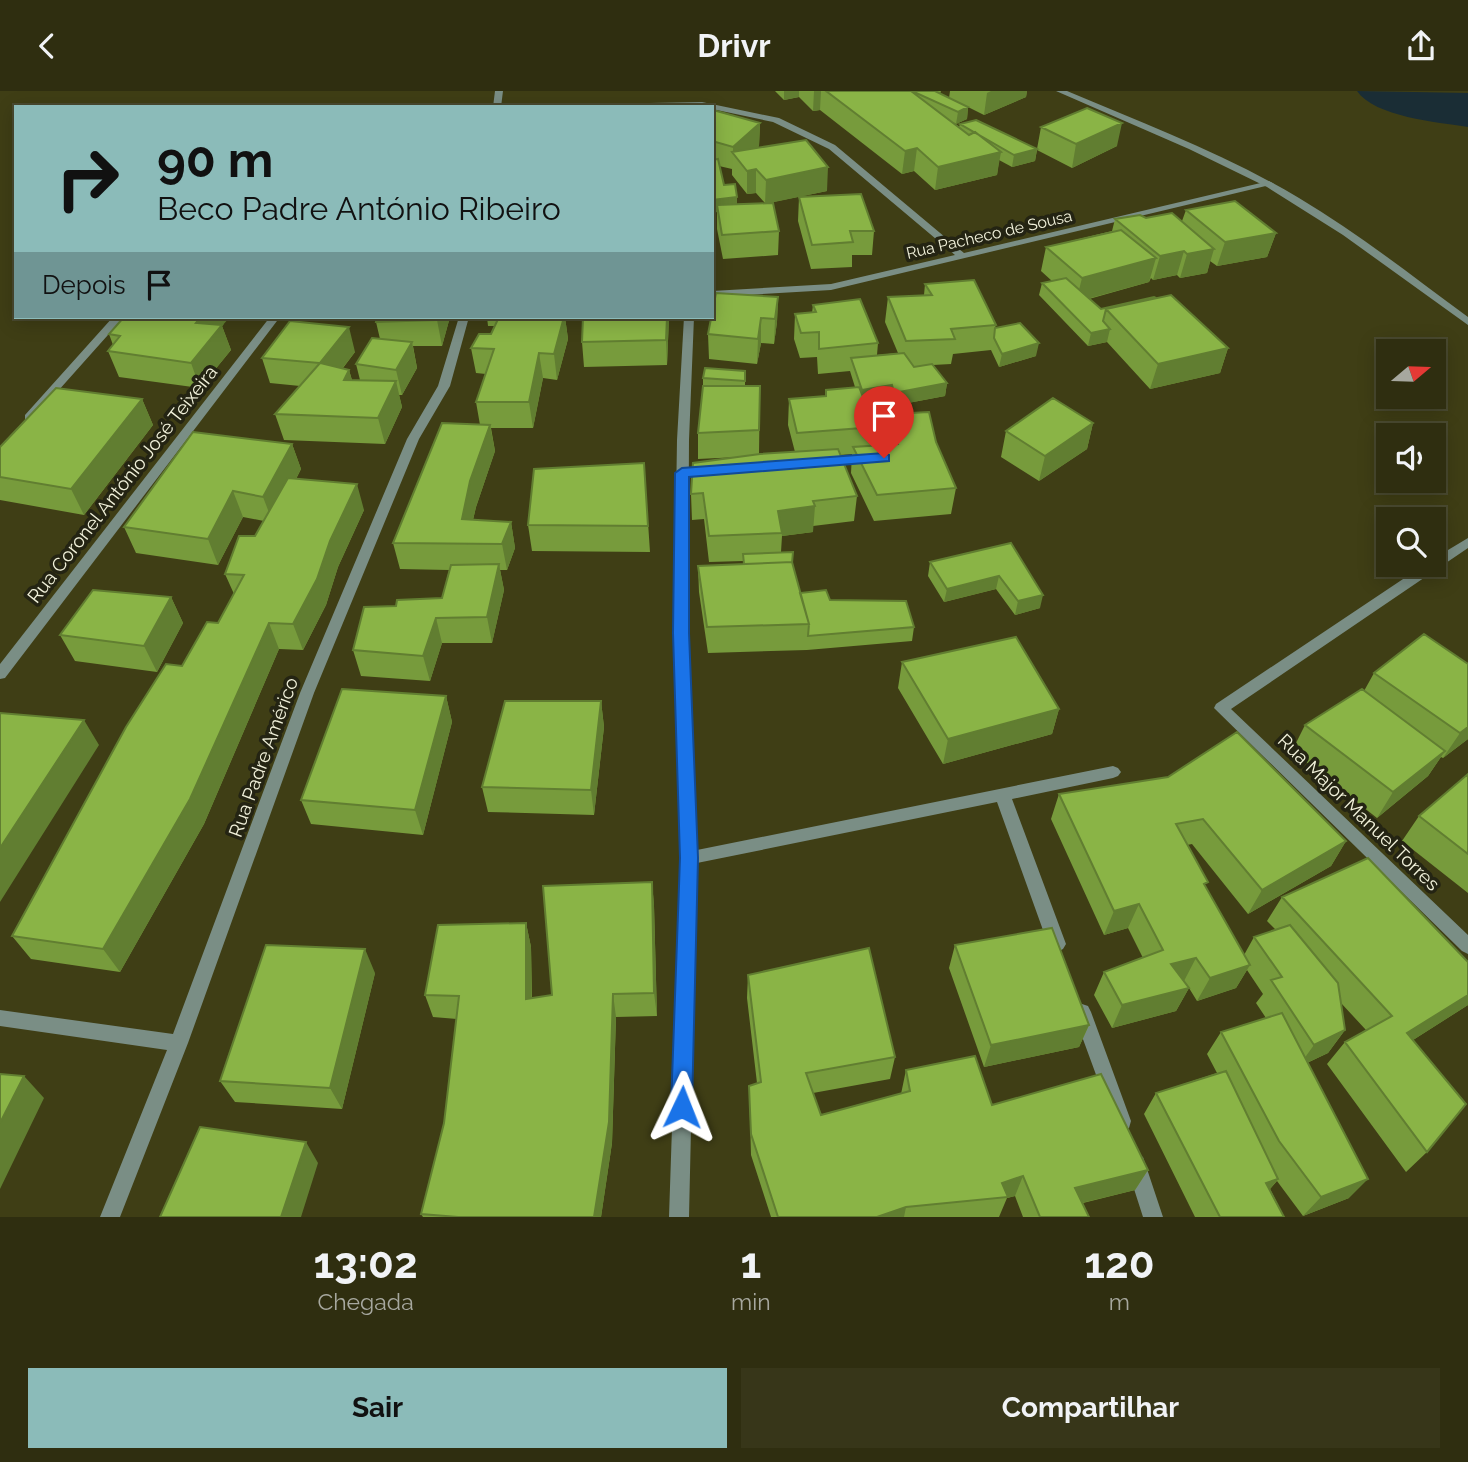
<!DOCTYPE html>
<html lang="pt">
<meta charset="utf-8">
<style>
body{margin:0;font-family:Raleway,sans-serif;background:#373619;color:#f1f3f6;height:100vh;display:flex;flex-direction:column;font-size:26px;white-space:nowrap}
*{box-sizing:border-box;margin:0}
p{font-size:23px;color:#a7a89f}
.icon{flex:none;width:38px;height:38px;fill:none;stroke:currentColor;stroke-width:2;stroke-linecap:round;stroke-linejoin:round}
.map{position:relative;height:1126px;overflow:hidden}
.panel{display:flex;flex-direction:column;background:#2f2e10;flex:1}
.panel>*{flex:none}
.hud{position:absolute;left:14px;top:14px;width:700px;height:214px;border-radius:0px;box-shadow:0 4px 18px #0003,0 0 0 2px #4a4a30;background:#8bbbb9;color:#111;overflow:hidden}
.needle{width:46px;rotate:71deg}
.tools{position:absolute;left:1376px;top:248px;display:grid;gap:14px}
.tools a{display:grid;place-items:center;width:70px;height:70px;border-radius:0px;background:#2f2e10;box-shadow:0 4px 18px #0003,0 0 0 2px #4a4a30;font-size:35px}
.pin{position:absolute;display:grid;place-items:center;width:60px;height:60px;color:#fff;margin:-72px -30px;border-radius:50% 50% 50% 0;rotate:-45deg;box-shadow:0 0 7px #0007}
.pin .icon{rotate:45deg}
.me{position:absolute;width:77px;margin:-38px;rotate:2deg;stroke-linejoin:round;filter:drop-shadow(0 0 5px #0008)}
.turn{display:flex;align-items:center;gap:24px;height:147px;padding:0 28px;font-size:32px}
.turn .icon{width:91px;height:91px;stroke-width:2.5}
.turn b{display:block;font-size:49px;line-height:60px}
.then{display:flex;align-items:center;height:66px;padding:0 28px;background:#0003;gap:14px;font-size:26px}
.eta{display:flex;justify-content:space-evenly;align-items:center;height:119px;text-align:center}
.eta b{font-size:42px;font-weight:700;line-height:49px}
.action{display:flex;gap:14px;margin-top:auto;padding:14px 28px}
.action a{flex:1;height:80px;border-radius:0px;background:#8bbbb9;color:#111;font-size:28px;font-weight:700;line-height:80px;text-align:center}
.action a+a{background:#373619;color:#f1f3f6}
header{display:flex;justify-content:space-between;align-items:center;height:91px;padding:0 28px;background:#2f2e10;font-size:32px;font-weight:700}
.map>svg:first-child{display:block}
.lines{fill:none;stroke-linecap:round;stroke-linejoin:round}
.river{fill:#1a2d35;fill-rule:evenodd}
.minor{fill:#7a8e85;fill-rule:evenodd}
.tertiary{fill:#7a8e85;fill-rule:evenodd}
.wall{fill:#779b3c;fill-rule:evenodd}
.shaded-wall{fill:#617e31}
.building{fill:#8ab446;stroke:#617e31;stroke-width:2}
.route{fill:#1a73e8;stroke:#114b97;stroke-width:2}
.labels{text-anchor:middle;stroke-width:7;stroke-linejoin:round;paint-order:stroke}
.far-street-label{font-size:16px;fill:#f1f1da;stroke:#242413}
.street-label{font-size:19px;fill:#f1f1da;stroke:#242413}
</style>
<header><svg class="icon" aria-label="back" viewBox="0 0 24 24"><path d="M15 5l-7 7 7 7"/></svg>Drivr<svg class="icon" aria-label="share" viewBox="0 0 24 24"><path d="M12 15V3M7 8l5-5 5 5M5 13v7h14v-7"/></svg></header>
<div class="map">
<svg width="1468" height="1126" viewBox="0 0 1468 1126">
<rect width="100%" height="100%" fill="#3f3e15"/>
<g class="lines">
<path class="river" d="M1357,0L1468,2V36C1437,31 1375,26 1357,0Z"/>
<path class="minor" d="M495,0H503L501,16H493Z
M702,11L779,27L835,54L964,162L1269,90L1274,93L831,199L712,206V200L831,193L955,164L829,58L773,31L712,18V16H540L544,14Z
M391,14H458L462,16H387Z
M113,226H124L33,328H25V324Z
M270,226H280L5,587L0,588V573Z
M459,226H469L450,295L419,348L314,602L188,952L120,1126H100L167,959L0,935V919L173,943L300,602L407,348L438,295Z
M684,226H694L689,349L688,542L697,759L1113,675L1118,677L1121,681L1118,685L1113,687L1012,708L1066,853L1063,858L1057,861L1051,858L1048,853L997,711L697,772L689,1126H669L681,767L674,542L677,349Z
M1468,447V457L1231,618L1468,844V863L1462,860L1214,617L1216,613L1424,474H1433V468Z
M1082,913L1088,915L1091,921L1131,1030L1129,1037L1122,1039L1115,1037L1113,1030L1073,921L1076,915Z
M1136,1063L1143,1066L1163,1126H1143L1126,1073L1129,1066Z"/>
<path class="tertiary" d="M1056,0H1067C1145,33 1225,63 1299,107C1358,142 1412,185 1468,226V234L1343,144L1267,96L1189,58Z"/>
</g>
<path class="wall" d="M775,0H941L940,3L949,7L950,0H1027L1026,6L984,24L968,16L967,28L956,33L953,31L959,36L960,33L1037,58L1041,36L1117,55L1072,77L1037,59L1035,70L1012,76L999,69L997,84L935,99L914,80L902,83L820,19L813,20L799,6L784,9Z
M712,20L760,32L759,55L757,57L827,100L768,112L779,140L778,164L723,168L717,138V121L712,122ZM719,75L732,78V84L747,103L756,102L765,112L737,113V106L724,94Z
M799,106L874,140L872,164H852V176L811,178L798,130Z
M1186,119L1276,142L1267,166L1217,175L1210,170L1207,182L1180,187L1177,184L1153,189L1151,187L1149,191L1089,208L1101,218L1154,206L1228,257L1220,282L1150,298L1107,251L1088,255L1039,204L1042,192L1052,190L1041,180L1046,156L1112,140L1115,128L1146,127L1182,130Z
M925,193L996,234L995,237L1036,265L999,276L991,259L953,263L951,273L933,274L947,292L945,305L892,315L890,307L865,312L875,336L874,355L890,354L889,349L891,323L936,351L956,397L951,423L874,430L851,382L852,363L840,364L857,405L854,430L813,435V441L782,445L781,461L792,473L800,502L830,509L914,536L912,550L807,559L708,562L699,501L698,475L743,473V470L709,471L704,428L692,429L691,403L739,366L698,368V342L703,297V287L745,280V295H760L759,363L795,361L788,334L789,308L825,305L826,299L855,296L850,280L818,283L817,266L800,267L794,248L795,223L812,222L813,214L878,252L877,264L898,262L885,231L888,206L924,204Z
M778,206L777,231L774,253L761,252L757,273L709,268L708,243Z
M450,226L442,255H413L417,277L402,304H399L402,316L385,353L284,349L275,323L300,295L270,292L262,267L355,261L343,277L349,279L352,289H360L356,273L380,248L376,231Z
M487,226H565L568,248L557,289L543,287L533,337H491L495,360L476,416L473,429L511,431L515,457L507,479H500L504,499L492,552H442L430,590L361,585L353,559L396,515L442,507L449,479L400,478L393,452L480,334L476,311L486,283L476,282L471,257L491,243L495,235H488Z
M583,226H669L667,274L584,276L582,251Z
M222,235L231,259L200,297L119,286L108,260L113,254L109,243Z
M142,308L153,334L84,424L0,409V356Z
M1093,332L1087,358L1039,390L1001,366L1006,340Z
M292,353L301,378L296,388L364,419L338,476L326,514L303,559L279,558L204,733L120,881L31,868L12,845L182,575L218,532L234,503L225,483L255,445L264,430L243,426L218,474L136,462L124,436Z
M644,372L650,461L532,460L528,434Z
M1011,452L1040,517L1015,524L996,498L944,511L928,485L930,471Z
M171,506L183,532L157,581L75,570L60,544Z
M1424,543L1468,648L1443,667L1441,666L1428,685L1377,727L1292,660L1305,634L1364,600L1374,582Z
M902,571L1059,618L1052,643L943,673L898,597Z
M446,605L452,631L423,744L311,733L301,709Z
M601,610L604,636L594,724L488,721L482,696Z
M1468,683V802L1402,750L1419,725Z
M1059,703L1346,750L1331,775L1248,823L1192,753L1187,754L1206,796L1244,864L1254,846L1276,839L1267,830L1282,806L1468,914L1413,949L1427,1061L1406,1081L1327,973L1345,951L1366,939L1341,912L1345,939L1328,962L1307,972L1349,1107L1303,1125L1277,1090L1270,1098L1284,1126H1195L1144,1023L1156,1002L1217,982L1207,963L1221,941L1266,927L1256,912L1263,903L1247,879L1236,897L1197,910L1189,897L1176,920L1112,937L1094,904L1104,881L1143,867L1128,837L1104,844L1051,728Z
M652,791L654,815L657,925L616,926L612,1052L601,1126H423L421,1123L444,1032L457,928L433,926L425,904L526,832L531,856L532,907L552,904Z
M955,854L1089,934L1079,956L984,976L949,877Z
M375,882L342,1018L235,1011L220,990Z
M748,884L895,966L890,988L813,1002L821,1024L901,1003L906,979L1148,1079L1135,1099L1083,1112L1089,1126H1023L1015,1105L1007,1107L999,1126H771L751,1064L749,995L757,992L747,907Z"/>
<path class="shaded-wall" d="M784,0H799V6L784,9Z
M814,0H821L820,19L813,20Z
M991,0H1027L1026,6L984,24L987,2Z
M968,16L967,28L956,33L958,21Z
M760,32L759,55L741,72L733,63V56Z
M1122,32L1117,55L1072,77L1076,53Z
M917,57L914,80L902,83L905,60Z
M1037,58L1035,70L1012,76L1014,64Z
M1001,61L997,84L935,99L938,76Z
M828,76L827,100L765,113L766,89Z
M756,78V102L747,103V80Z
M737,106V119L717,114V121L712,122V109Z
M1276,142L1267,166L1217,175L1225,151Z
M1214,158L1207,182L1180,187L1187,163Z
M1184,160L1177,184L1153,189L1160,165Z
M1156,167L1149,191L1076,211L1082,187Z
M778,206L777,231L774,253L775,228Z
M201,226H230L222,235L231,259L200,297L191,272L196,232Z
M438,226H450L442,255L437,229Z
M564,226H565L568,248L557,289L554,263Z
M667,226H669L667,274L666,249Z
M761,227V252L757,273L758,248Z
M349,236L355,261L327,297L320,272Z
M1110,238L1107,251L1088,255L1091,242Z
M412,251L417,277L402,304L396,279Z
M1039,252L1036,265L999,276L1002,263Z
M1228,257L1220,282L1150,298L1158,273Z
M539,262L543,287L533,337L529,311Z
M349,279L356,304L344,289Z
M396,290L402,316L385,353L378,327Z
M947,292L945,305L892,315L894,302Z
M892,294L890,307L861,312L862,299Z
M142,308L153,334L84,424L71,398Z
M1093,332L1087,358L1039,390L1045,365Z
M490,334L495,360L476,416L467,454L462,428L470,390Z
M292,353L301,378L273,432L263,406Z
M357,393L364,419L338,476L326,514L303,559L293,533L330,450Z
M233,400L243,426L218,474L208,448Z
M815,415L813,441L782,445L778,420Z
M511,431L515,457L507,479L502,453Z
M499,473L504,499L492,552L487,526Z
M999,485L996,498L944,511L947,498Z
M1043,504L1040,517L1015,524L1018,510Z
M171,506L183,532L157,581L144,555Z
M436,527L442,552L430,590L423,565Z
M269,532L279,558L204,733L120,881L103,858Z
M446,605L452,631L423,744L415,719Z
M601,610L604,636L594,724L591,699Z
M1059,618L1052,643L943,673L948,648Z
M84,629L99,654L0,811V757Z
M1468,636V648L1443,667L1460,642Z
M1445,660L1428,685L1377,727L1393,701Z
M1346,750L1331,775L1248,823L1262,799Z
M652,791L654,815L657,925L654,902Z
M1139,813L1128,837L1104,844L1114,820Z
M526,832L531,856L532,930L526,908Z
M365,858L375,882L342,1018L330,997Z
M1196,867L1184,890L1159,896L1171,873Z
M1250,874L1236,897L1197,910L1210,887Z
M1189,897L1176,920L1112,937L1122,914Z
M613,903L616,926L612,1052L601,1126H594Z
M1468,904V914L1388,965L1407,942Z
M1089,934L1079,956L984,976L991,954Z
M1345,939L1328,962L1298,976L1314,954Z
M24,985L44,1007L0,1098V1032Z
M306,1051L318,1072L301,1126H281Z
M1148,1079L1135,1099L1065,1116L1075,1097Z
M1023,1085L1015,1105L1007,1107L1002,1092Z
M1278,1088L1262,1108L1266,1092Z
M1368,1088L1349,1107L1303,1125L1321,1106Z
M906,1116L904,1126H877Z"/>
<path class="building" d="M826,0H911L969,44L975,41L1001,61L938,76L917,57L905,60Z
M912,0H935L968,16L958,21Z
M1087,17L1122,32L1076,53L1041,36Z
M713,19L760,32L733,56L712,50V20Z
M976,29L1037,58L1014,64L960,33Z
M806,49L828,76L766,89L756,78L747,80L732,61Z
M718,68L724,94L735,93L737,106L712,109V69Z
M861,103L874,140H850L853,151L812,154L799,106Z
M1235,110L1276,142L1225,151L1186,119Z
M773,112L779,140L722,144L717,114Z
M1172,122L1214,158L1187,163L1184,160L1160,165L1115,128L1140,124L1146,127Z
M1121,139L1156,167L1082,187L1046,156Z
M1066,187L1101,218L1154,206L1156,207L1106,218L1103,230L1110,238L1091,242L1042,192Z
M974,189L996,234L951,238L955,248L906,250L888,206L932,204L925,193Z
M716,202L778,206L775,228L761,227L758,248L708,243Z
M1171,204L1228,257L1158,273L1106,218Z
M860,208L878,252L819,258V241L801,242L795,223L816,221L813,214Z
M124,226H201L196,232L222,234L191,272L108,260L120,245L109,243Z
M377,226H438L437,229L376,231Z
M499,226H564L554,263L539,262L529,311H476L494,258L471,257L479,243H491Z
M583,226H667L666,249L582,251Z
M290,230L349,236L320,272L349,279L344,289L396,290L378,327L275,323L320,272L262,267Z
M1020,232L1039,252L1002,263L994,247L995,237Z
M372,247L412,251L396,279L356,273Z
M904,262L914,276L932,273L947,292L894,302L892,294L862,299L851,267Z
M705,277L745,280V290L703,287Z
M703,295H760L759,339L698,342Z
M859,296L875,336L797,342L789,308L826,305V299Z
M56,297L142,308L71,398L0,386V356Z
M1053,307L1093,332L1045,365L1006,340Z
M929,321L936,351L956,397L877,404L853,356L898,353L891,323Z
M442,332L490,334L470,390L462,428L511,431L502,453L393,452Z
M193,341L292,353L263,406L233,400L208,448L124,436Z
M838,358L857,405L813,410L815,415L778,420L782,442L709,445L703,402L691,403L693,372L760,363Z
M644,372L648,435L528,434L534,378Z
M288,387L357,393L330,450L317,488L293,533L269,532L190,708L103,858L12,845L126,636L166,573L182,575L207,531L218,532L244,484L225,483L239,445H255Z
M1011,452L1043,504L1018,510L999,485L947,498L930,471Z
M793,461L792,472V471L744,473L743,463Z
M792,471L809,533L707,536L698,475Z
M499,473L487,526L436,527L423,565L353,559L364,516L396,515L397,509L442,507L451,474Z
M93,499L171,506L144,555L60,544Z
M826,499L830,509L906,510L914,536L808,545L809,533L800,502Z
M1424,543L1468,573V636L1460,642L1374,582Z
M1016,546L1059,618L948,648L902,571Z
M342,598L446,605L415,719L301,709Z
M1362,598L1445,660L1393,701L1305,634Z
M505,610H601L591,699L482,696Z
M0,622L84,629L0,757Z
M1237,641L1346,750L1262,799L1203,728L1176,733L1208,791L1204,793L1250,874L1210,887L1196,867L1171,873L1189,897L1122,914L1104,881L1163,859L1139,813L1114,820L1059,703L1168,686Z
M1468,683V763L1419,725Z
M1368,767L1468,871V904L1407,942L1466,1013L1427,1061L1345,951L1392,925L1282,806Z
M652,791L654,902L613,903L609,1031L594,1126H458L421,1123L444,1032L459,905L425,904L438,834L526,832V908L552,904L543,795Z
M1290,834L1338,892L1345,939L1314,954L1271,889L1282,886L1254,846Z
M1052,837L1089,934L991,954L955,854Z
M266,854L365,858L330,997L220,990Z
M869,857L895,966L806,982L821,1024L910,1000L906,979L975,965L992,1014L1101,983L1148,1079L1075,1097L1089,1126H1040L1023,1085L1002,1092L1008,1106L906,1116L877,1126H778L751,1043L749,995L761,991L748,884Z
M1282,922L1368,1088L1321,1106L1279,1050L1221,941Z
M1226,980L1278,1088L1266,1092L1284,1126H1220L1156,1002Z
M0,983L24,985L0,1032Z
M200,1036L306,1051L281,1126H160Z"/>
<path class="route" d="M884,362L889,364V370L689,386V542L698,767L692,1016L689,1023L682,1026L674,1023L671,1016L680,767L673,542L675,382L682,377Z"/>
<g class="labels">
<g class="far-street-label">
<text transform="translate(989 143) rotate(-13)" y="6">Rua Pacheco de Sousa</text>
</g>
<g class="street-label">
<text transform="translate(122 393) rotate(-52)" y="7">Rua Coronel António José Teixeira</text>
<text transform="translate(263 666) rotate(-70)" y="7">Rua Padre Américo</text>
<text transform="translate(1359 721) rotate(44)" y="7">Rua Major Manuel Torres</text>
</g>
</g>
</svg>
<div class="tools">
<a><svg class="needle" viewBox="-14 -14 28 28"><path d="M0-13l5 13h-10z" fill="#e53935"/><path d="M0 13l5-13h-10z" fill="#a7a89f"/></svg></a>
<a><svg class="icon" aria-label="sound" viewBox="0 0 24 24"><path d="M4 9h4l5-4v14l-5-4H4zM17 9q2 3 0 6"/></svg></a>
<a><svg class="icon" aria-label="search" viewBox="0 0 24 24"><circle cx="10" cy="10" r="6"/><path d="M15 15l6 6"/></svg></a>
</div>
<div class="pin" style="left:884px;top:367px;background:#d93025"><svg class="icon" aria-label="arrive" viewBox="0 0 24 24"><path d="M6 21V4h12l-3 4 3 4H6"/></svg></div>
<svg class="me" style="left:682px;top:1016px" viewBox="-20 -20 40 40"><path d="M0-17L14 15 0 8-14 15z" fill="#1a73e8" stroke="#fff" stroke-width="4"/></svg>
<div class="hud">
<div class="turn"><svg class="icon" aria-label="right" viewBox="0 0 24 24"><path d="M7 20v-9h11M14 6l5 5-5 5"/></svg><div><b>90 m</b>Beco Padre António Ribeiro</div></div>
<div class="then">Depois<svg class="icon" aria-label="arrive" viewBox="0 0 24 24"><path d="M6 21V4h12l-3 4 3 4H6"/></svg></div>
</div>
</div>
<section class="panel">
<div class="eta">
<div><b>13:02</b><p>Chegada</p></div>
<div><b>1</b><p>min</p></div>
<div><b>120</b><p>m</p></div>
</div>
<div class="action"><a>Sair</a><a>Compartilhar</a></div>
</section>
